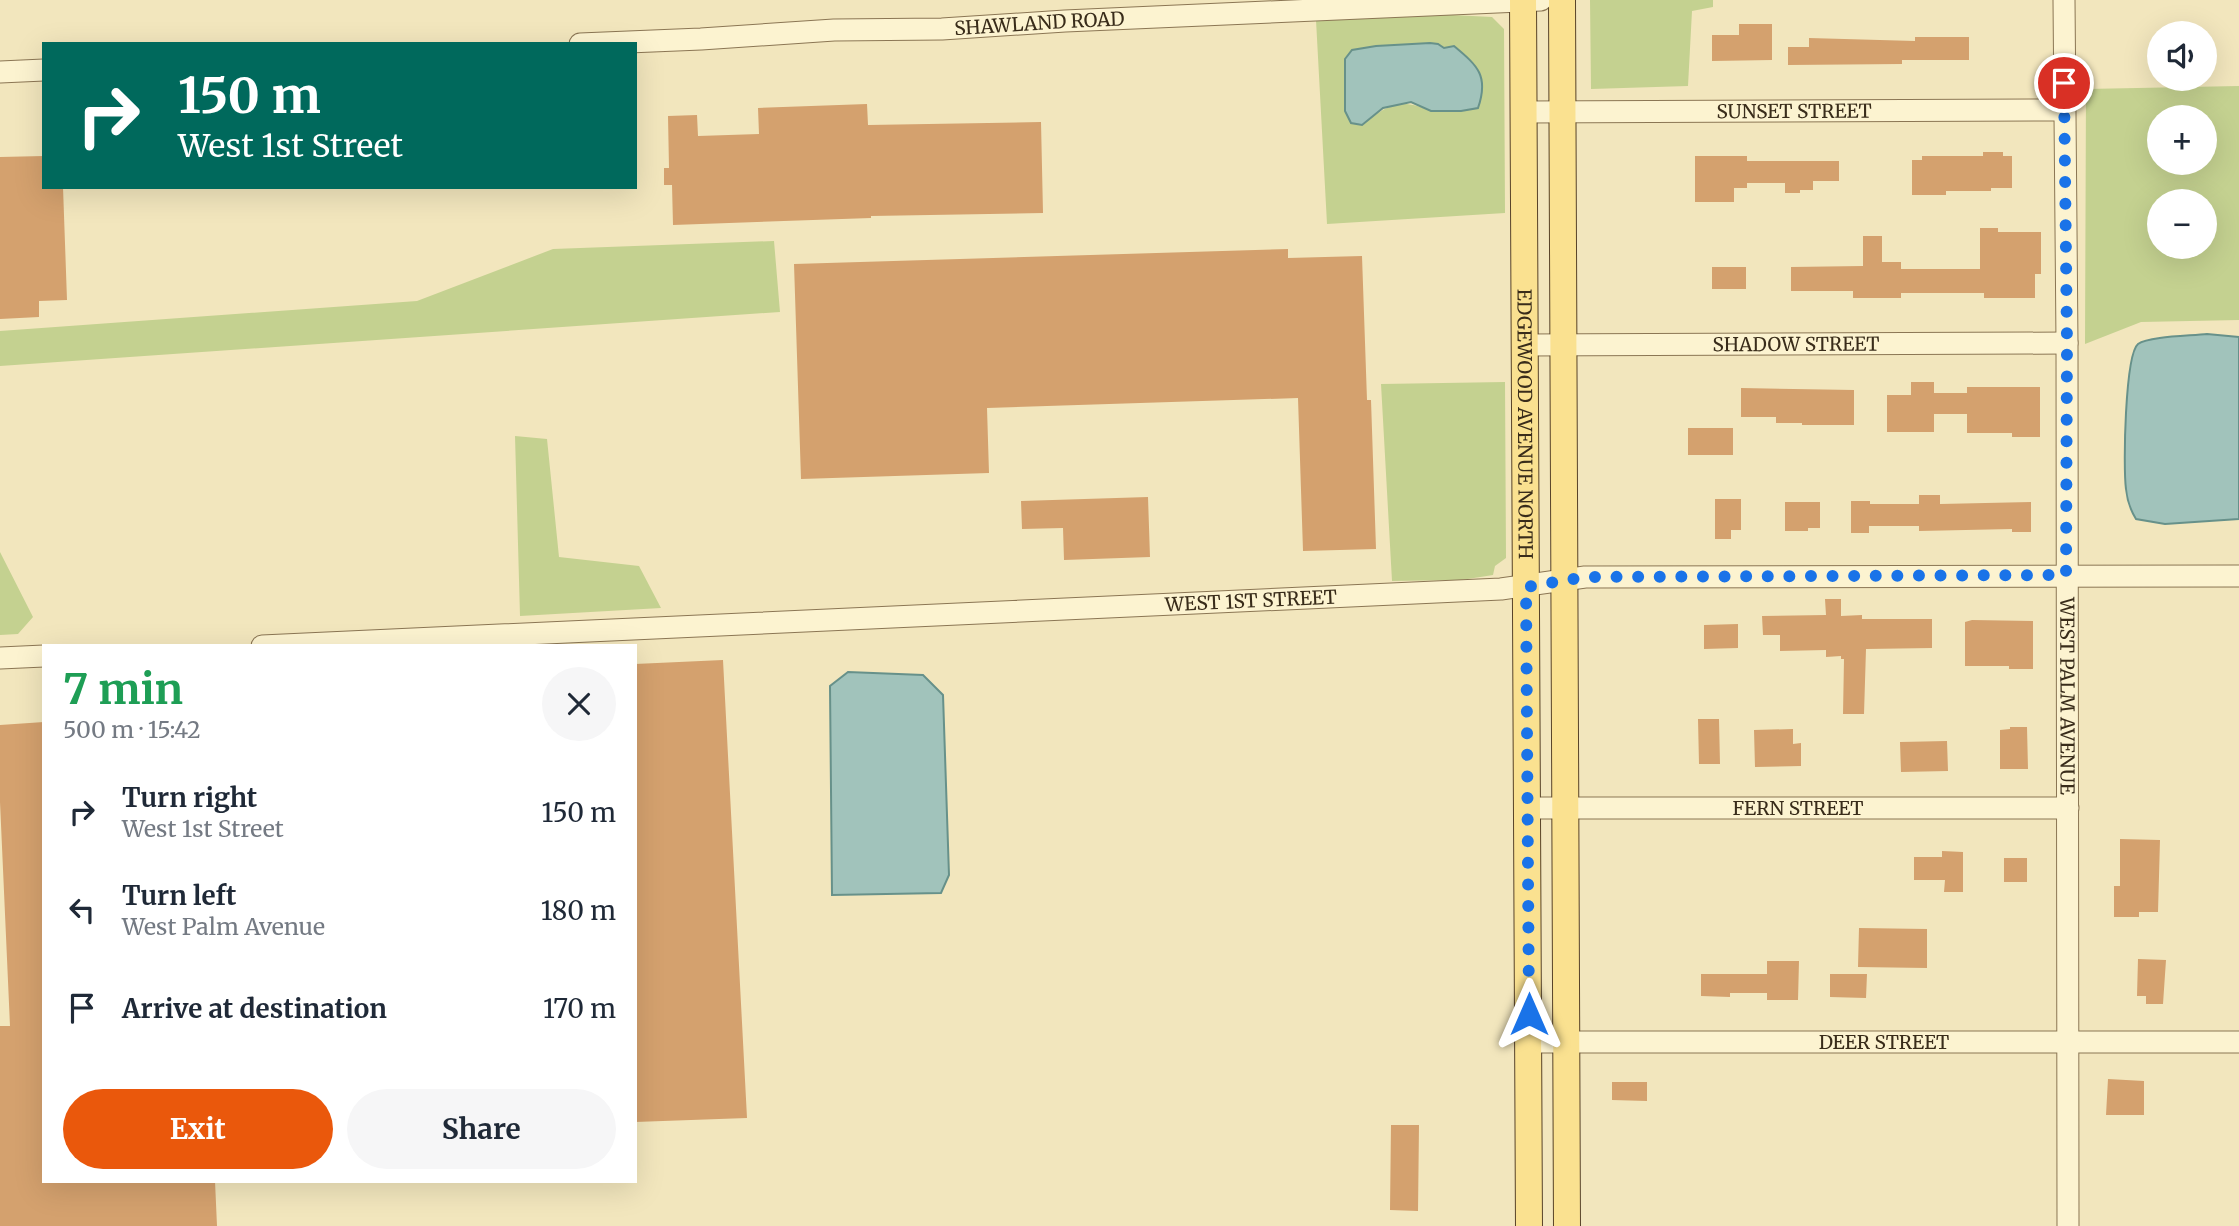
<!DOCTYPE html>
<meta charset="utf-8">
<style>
body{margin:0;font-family:Merriweather,serif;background:#f6f6f7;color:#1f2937;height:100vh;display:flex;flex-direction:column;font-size:26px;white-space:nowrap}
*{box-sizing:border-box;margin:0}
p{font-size:23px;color:#747a83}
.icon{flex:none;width:38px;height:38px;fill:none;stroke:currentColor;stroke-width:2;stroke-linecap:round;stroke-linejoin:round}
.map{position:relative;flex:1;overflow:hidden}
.details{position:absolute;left:42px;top:644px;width:595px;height:539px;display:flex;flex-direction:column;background:#fff;border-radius:0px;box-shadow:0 7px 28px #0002}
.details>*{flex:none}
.guide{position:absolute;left:42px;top:42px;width:595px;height:147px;border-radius:0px;box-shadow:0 7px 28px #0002;background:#00695c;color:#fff;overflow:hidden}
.fabs{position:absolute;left:2147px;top:21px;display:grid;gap:14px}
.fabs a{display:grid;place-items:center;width:70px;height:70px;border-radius:50%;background:#fff;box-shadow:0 7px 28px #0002;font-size:35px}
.pin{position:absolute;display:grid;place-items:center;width:60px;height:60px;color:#fff;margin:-30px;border:4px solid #fff;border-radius:50%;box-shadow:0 2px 7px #0007}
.me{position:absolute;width:77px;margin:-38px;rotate:0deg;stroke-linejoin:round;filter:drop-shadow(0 0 5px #0008)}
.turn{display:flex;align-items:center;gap:24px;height:147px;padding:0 21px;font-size:32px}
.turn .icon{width:91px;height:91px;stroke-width:2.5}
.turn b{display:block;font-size:49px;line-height:60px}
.round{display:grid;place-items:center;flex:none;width:74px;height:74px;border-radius:37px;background:#f6f6f7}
.headline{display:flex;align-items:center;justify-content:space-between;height:119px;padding:0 21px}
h1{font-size:42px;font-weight:700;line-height:52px;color:#1e9e55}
.action{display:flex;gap:14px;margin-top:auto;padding:14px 21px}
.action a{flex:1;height:80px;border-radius:42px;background:#ea580c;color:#fff;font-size:28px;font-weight:700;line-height:80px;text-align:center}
.action a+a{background:#f6f6f7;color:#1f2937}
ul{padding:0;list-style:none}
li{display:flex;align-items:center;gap:21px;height:98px;padding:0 21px}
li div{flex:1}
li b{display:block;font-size:26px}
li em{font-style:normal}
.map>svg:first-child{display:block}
.green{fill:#c4d190;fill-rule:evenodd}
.water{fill:#a1c3bb;stroke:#67918a;stroke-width:2}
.building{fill:#d4a16e}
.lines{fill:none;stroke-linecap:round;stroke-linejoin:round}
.minor-casing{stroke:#8b7654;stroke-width:23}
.major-casing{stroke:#584329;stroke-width:28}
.minor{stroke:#fcf3d0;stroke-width:21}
.major{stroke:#fae190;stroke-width:26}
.route{stroke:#1a73e8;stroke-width:12;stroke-dasharray:0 21.6}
.labels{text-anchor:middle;stroke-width:7;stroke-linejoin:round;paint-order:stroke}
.street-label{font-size:19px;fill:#392c1a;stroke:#f9f0cd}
</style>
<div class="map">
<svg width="2239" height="1226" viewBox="0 0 2239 1226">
<rect width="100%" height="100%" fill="#f2e6bd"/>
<path class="green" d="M1590,0H1713V7L1692,11L1688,86L1591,89Z
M1432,14L1492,17L1504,29L1505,213L1327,224L1316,20ZM1430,43L1438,44L1444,48L1454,46L1431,111C1400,97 1387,105 1362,125L1351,123L1345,111V59L1352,50L1376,46Z
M2239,86V320L2141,322L2085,344L2086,89ZM2160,117H2205V163H2160ZM2160,201H2205V247H2160Z
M774,241L780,312L0,366V331L417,301L553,249Z
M1505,382L1506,558L1495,566L1493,575L1461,580L1392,581L1381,384Z
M515,436L547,439L559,557L639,566L661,608L520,616Z
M0,552L33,617L18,634L0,635Z"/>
<path class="water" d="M1430,43L1438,44L1444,48L1454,46C1478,66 1489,76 1478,108L1461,111H1431L1411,102L1383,108L1362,125L1351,123L1345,111V59L1352,50L1376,46Z
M2207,334L2239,337V519L2165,524L2136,519C2131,511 2127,499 2126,489C2123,468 2125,355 2138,344C2149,336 2191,336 2207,334Z
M848,672L923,675L943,695L949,875L941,893L832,895L830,686Z"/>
<path class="building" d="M1739,24H1772V60L1712,61V35H1739Z
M1915,37H1969V60H1902V64L1788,65V47H1809V38L1915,41Z
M867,104L868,125L1041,122L1043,213L871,216V218L673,225L672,185H664V168H669L668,116L697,115L698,136L759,134L758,108Z
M1983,152H2003V156H2012V188H1991V191H1946V195H1912V160H1922V156H1983Z
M44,156V187H63L67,300L39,301V317L0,319V157Z
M1695,156H1747V161H1839V181H1813V190H1800V193H1785V183H1747V188H1734V202H1695Z
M1980,228H1998V232H2041V274H2035V298H1984V293H1901V298H1853V291H1791V267L1863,266V236H1882V262H1901V269H1980Z
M1288,249V258L1362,256L1367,400H1371L1376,549L1303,551L1298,398L987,408L989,473L801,479L794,264Z
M1712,267H1746V289H1712Z
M1911,382H1934V393H1967V387H2040V437H2012V433H1967V414H1934V432H1887V395H1911Z
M1741,388L1854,390V425H1802V423H1776V417H1741Z
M1688,428H1733V455H1688Z
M1919,495H1940V504L2031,502V532H2012V529L1919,531V526H1869V533H1851V501H1870V504H1919Z
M1148,497L1150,557L1064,560L1063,528L1022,529L1021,501Z
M1715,499H1741V530H1731V539H1715Z
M1785,502H1820V528H1808V531H1785Z
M1825,599H1841V616L1862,615V619H1932V648L1866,649L1864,714H1843L1844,659H1841V656L1826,657V650L1780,651V635H1763L1762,616L1826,615Z
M1972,620L2033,621V669H2009V666H1965V622Z
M1738,624V648L1704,649V625Z
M723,660L747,1118L635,1122V664Z
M1698,719H1719L1720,764H1699Z
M44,722V1181H215L217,1226H0V1026H10L0,802V725Z
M2010,727H2027L2028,769H2000V730L2010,729Z
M1793,729V744L1801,743V766L1755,767L1754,730Z
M1947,741L1948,771L1901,772L1900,742Z
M2120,839L2160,840L2158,912H2139V917H2114V886H2120Z
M1942,851L1963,852V892H1944L1945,880H1914V857H1942Z
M2004,858H2027V882H2004Z
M1859,928L1927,929V968L1858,967Z
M2138,959L2166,960L2163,1004H2146V996H2137Z
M1767,961H1799L1798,1000H1767V993H1730V997L1701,996V974H1767Z
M1830,974H1867L1866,998L1830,997Z
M2108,1079L2144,1081V1115H2106Z
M1612,1082H1647V1101L1612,1100Z
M1391,1125H1419L1418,1211L1390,1210Z"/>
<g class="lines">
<g class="minor-casing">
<g id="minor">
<path id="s1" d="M2064,0L2067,343L2068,1226"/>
<path id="s2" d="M580,44L701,39L834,30L942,29L1065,21L1541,0"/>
<path d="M0,72L44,70"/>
<path id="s3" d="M1524,112L2064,110"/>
<path id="s4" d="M1525,345L2067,343"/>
<path id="s5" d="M262,646L1501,589L1585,577L2239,576"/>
<path d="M0,658L44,656"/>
<path id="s6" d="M1528,808H2068"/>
<path id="s7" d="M1529,1042H2239"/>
</g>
</g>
<g class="major-casing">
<g id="major">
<path id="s8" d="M1523,0L1529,1226"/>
<path d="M1562,0L1567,1226"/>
</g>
</g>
<use href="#minor" class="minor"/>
<use href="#major" class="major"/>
</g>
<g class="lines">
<path class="route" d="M1529,1014L1526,587L1585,577L2066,575L2067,343L2064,83"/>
</g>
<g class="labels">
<g class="street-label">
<text dy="7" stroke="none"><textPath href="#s2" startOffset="460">SHAWLAND ROAD</textPath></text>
<text dy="7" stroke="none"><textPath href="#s3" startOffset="270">SUNSET STREET</textPath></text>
<text dy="7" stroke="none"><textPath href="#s4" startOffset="271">SHADOW STREET</textPath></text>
<text dy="7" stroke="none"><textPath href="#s8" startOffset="424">EDGEWOOD AVENUE NORTH</textPath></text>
<text dy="7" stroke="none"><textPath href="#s5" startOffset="990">WEST 1ST STREET</textPath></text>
<text dy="7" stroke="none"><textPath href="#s1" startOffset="696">WEST PALM AVENUE</textPath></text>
<text dy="7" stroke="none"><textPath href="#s6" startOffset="270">FERN STREET</textPath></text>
<text dy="7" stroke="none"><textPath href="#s7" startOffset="355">DEER STREET</textPath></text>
</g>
</g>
</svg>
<div class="fabs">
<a><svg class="icon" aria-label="sound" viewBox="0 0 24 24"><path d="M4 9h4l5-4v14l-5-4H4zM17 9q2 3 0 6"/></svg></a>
<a>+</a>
<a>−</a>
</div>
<div class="pin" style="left:2064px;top:83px;background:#d93025"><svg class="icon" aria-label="arrive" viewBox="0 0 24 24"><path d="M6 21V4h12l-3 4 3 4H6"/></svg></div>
<svg class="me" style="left:1529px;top:1014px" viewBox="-20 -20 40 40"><path d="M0-17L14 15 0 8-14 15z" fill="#1a73e8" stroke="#fff" stroke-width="4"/></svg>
<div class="guide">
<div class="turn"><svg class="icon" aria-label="right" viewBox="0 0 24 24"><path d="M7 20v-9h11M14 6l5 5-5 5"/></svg><div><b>150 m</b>West 1st Street</div></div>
</div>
<section class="details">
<div class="headline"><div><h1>7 min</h1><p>500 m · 15:42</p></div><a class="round"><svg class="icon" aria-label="close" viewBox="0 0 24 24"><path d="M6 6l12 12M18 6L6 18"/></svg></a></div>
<ul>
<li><svg class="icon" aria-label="right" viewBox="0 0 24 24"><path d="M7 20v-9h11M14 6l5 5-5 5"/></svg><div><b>Turn right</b><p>West 1st Street</p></div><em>150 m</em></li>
<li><svg class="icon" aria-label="left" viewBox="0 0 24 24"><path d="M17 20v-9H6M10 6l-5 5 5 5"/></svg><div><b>Turn left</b><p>West Palm Avenue</p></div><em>180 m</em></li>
<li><svg class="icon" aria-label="arrive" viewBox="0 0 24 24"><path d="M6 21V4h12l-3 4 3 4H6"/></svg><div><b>Arrive at destination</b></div><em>170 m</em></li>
</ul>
<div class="action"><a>Exit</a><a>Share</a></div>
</section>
</div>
